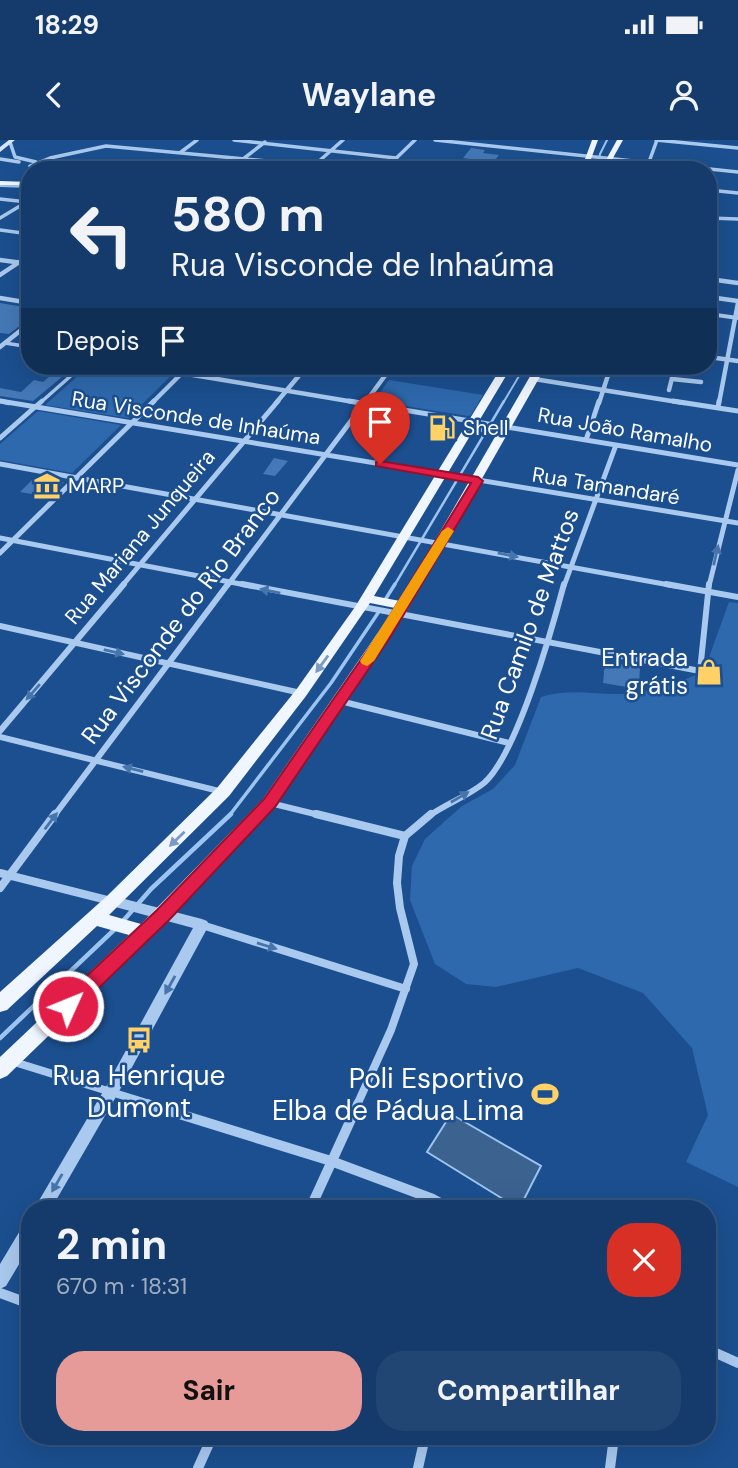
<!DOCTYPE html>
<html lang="pt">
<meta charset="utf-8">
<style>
body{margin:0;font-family:"DM Sans",sans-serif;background:#214673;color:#f1f3f6;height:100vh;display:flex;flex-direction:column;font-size:26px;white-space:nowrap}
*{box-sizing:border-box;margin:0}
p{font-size:23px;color:#9dadc1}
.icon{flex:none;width:38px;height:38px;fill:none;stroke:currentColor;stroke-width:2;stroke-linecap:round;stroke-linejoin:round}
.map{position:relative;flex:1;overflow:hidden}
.side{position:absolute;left:21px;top:1060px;width:695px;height:245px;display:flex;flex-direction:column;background:#143b6b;border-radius:28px;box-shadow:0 7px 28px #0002,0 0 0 2px #33557e}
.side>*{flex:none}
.banner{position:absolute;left:21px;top:21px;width:696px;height:214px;border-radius:28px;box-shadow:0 7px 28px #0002,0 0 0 2px #33557e;background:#143b6b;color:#f1f3f6;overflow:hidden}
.pin{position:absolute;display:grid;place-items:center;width:60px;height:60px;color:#fff;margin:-72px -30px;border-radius:50% 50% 50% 0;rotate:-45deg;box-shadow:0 0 7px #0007}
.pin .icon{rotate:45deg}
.me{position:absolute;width:77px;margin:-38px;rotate:46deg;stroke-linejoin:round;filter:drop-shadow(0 0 5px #0008)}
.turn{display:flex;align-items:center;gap:24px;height:147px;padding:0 35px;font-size:32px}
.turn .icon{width:91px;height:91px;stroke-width:2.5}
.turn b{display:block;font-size:49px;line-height:60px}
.then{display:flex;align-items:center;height:66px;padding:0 35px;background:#0003;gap:14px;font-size:26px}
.round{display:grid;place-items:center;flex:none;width:74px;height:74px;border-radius:28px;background:#214673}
.summary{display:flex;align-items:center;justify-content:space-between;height:119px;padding:0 35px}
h1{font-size:42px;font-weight:700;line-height:52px}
.primary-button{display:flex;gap:14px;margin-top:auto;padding:14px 35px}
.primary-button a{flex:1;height:80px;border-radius:28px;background:#e69b98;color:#111;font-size:28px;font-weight:700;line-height:80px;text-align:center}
.primary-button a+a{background:#214673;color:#f1f3f6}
.status{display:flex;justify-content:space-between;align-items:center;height:49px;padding:0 35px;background:#143b6b;direction:ltr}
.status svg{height:19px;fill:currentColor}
header{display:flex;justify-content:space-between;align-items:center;height:91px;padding:0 35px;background:#143b6b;font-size:32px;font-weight:700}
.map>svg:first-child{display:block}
.green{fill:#2e69ad}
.water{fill:#3c6290;stroke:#9cc4f0;stroke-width:2}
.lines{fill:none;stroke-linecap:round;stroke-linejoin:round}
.stream-far3{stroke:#9cc4f0;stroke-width:2}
.stream-far2{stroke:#9cc4f0;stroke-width:2.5}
.stream-far1{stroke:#9cc4f0;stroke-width:3.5}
.stream{stroke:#9cc4f0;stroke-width:4.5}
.building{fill:#4478b7}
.pedestrian-far1{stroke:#a9c9ee;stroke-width:3.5}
.pedestrian{stroke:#a9c9ee;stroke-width:4.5}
.minor-far5{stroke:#a9c9ee;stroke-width:3.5}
.minor-far4{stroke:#a9c9ee;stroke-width:4.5}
.minor-far3{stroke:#a9c9ee;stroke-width:5}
.minor-far2{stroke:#a9c9ee;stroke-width:6}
.minor-far1{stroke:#a9c9ee;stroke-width:8}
.minor{stroke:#a9c9ee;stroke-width:10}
.tertiary{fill:#a9c9ee;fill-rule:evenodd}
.secondary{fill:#d6e6fa;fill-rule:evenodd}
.primary{fill:#f0f6ff;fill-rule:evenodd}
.oneway{fill:#4674ac}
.oneway2{fill:#7b9ac1}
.route{fill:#e11d48;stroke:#92132f;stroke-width:2}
.slow{fill:#f59e0b}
.labels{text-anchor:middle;stroke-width:5;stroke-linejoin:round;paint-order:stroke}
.far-street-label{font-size:21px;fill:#fff;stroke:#1b4f8f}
.far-poi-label{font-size:21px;fill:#fff;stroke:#1b4f8f;text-anchor:start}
.street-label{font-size:24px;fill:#fff;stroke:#1b4f8f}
.poi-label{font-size:24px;fill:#fff;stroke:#1b4f8f;text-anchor:end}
.near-poi-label{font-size:28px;fill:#fff;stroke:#1b4f8f}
</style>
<div class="status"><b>18:29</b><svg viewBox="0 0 49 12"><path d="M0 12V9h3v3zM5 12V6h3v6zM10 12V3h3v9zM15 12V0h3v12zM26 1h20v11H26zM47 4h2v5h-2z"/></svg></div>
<header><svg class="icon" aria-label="back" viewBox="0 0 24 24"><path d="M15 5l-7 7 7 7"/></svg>Waylane<svg class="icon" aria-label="person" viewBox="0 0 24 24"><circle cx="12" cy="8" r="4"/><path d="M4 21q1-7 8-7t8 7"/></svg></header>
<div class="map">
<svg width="738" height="1328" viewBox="0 0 738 1328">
<rect width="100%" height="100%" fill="#1b4f8f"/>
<path class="green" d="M246,19L312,26L307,30H231Z
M89,226H181L128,278L45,265Z
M389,240L483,255L471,275L468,276L374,261Z
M38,271L121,285L72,333L0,320V304Z
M729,462L738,463V1047L686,1022L708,975L692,908L643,853L578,828L496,847L466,844L435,824L410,760L412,726L425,699L462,666L493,649L515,625L541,557C569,548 595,555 624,554C651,553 679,543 704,531Z"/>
<path class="water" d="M451,974L541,1026L519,1069L427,1012Z"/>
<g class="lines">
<path class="stream-far3" d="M597,30L600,14L607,0
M0,46L30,47
M503,263L525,226"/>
<path class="stream-far2" d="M394,446L504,261"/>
<path class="stream-far1" d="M385,460L395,444
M229,676L331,543L380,470"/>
<path class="stream" d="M123,781L151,749L231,674
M0,898L115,789"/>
</g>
<path class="building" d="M471,8L485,10L483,13L499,15L490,26L471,23L468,21L470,19L463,18Z
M0,163L30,168V178L9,194L0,193Z
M62,226H75L33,261L0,256V248L21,252L34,240L43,242Z
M274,318L288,321L275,336L263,334Z
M35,337L50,340L64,342L49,357L20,352Z
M605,522L640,527L639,549L603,543Z"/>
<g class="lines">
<path class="pedestrian-far1" d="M5,203L30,207
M40,263L82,226"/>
<path class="pedestrian" d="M35,267L42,261"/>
<path class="minor-far5" d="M234,0L396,18
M435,0L738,32
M656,0L738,8
M10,2L15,17L36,22
M181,12L197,0
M0,19L19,22
M30,26L50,18L106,6L364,30
M229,30L265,2
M309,30L343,0
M384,30L415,0
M639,30L649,22L657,0
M709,50L738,53
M0,59L27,62
M0,78L30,60
M709,78L738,79
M0,90L30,94
M27,117L30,115"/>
<path class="minor-far4" d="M0,120L30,124
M0,135L30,115
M709,139L738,143
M709,157L738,161
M0,158L30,163
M0,207L30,183
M709,217L738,221
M441,226L502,235
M181,233L360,263
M534,239L684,263
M672,239L701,242
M669,250L675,226
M0,261L9,263
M152,263L189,226
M276,263L307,226
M365,263L392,226
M599,263L611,226
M719,263L738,163"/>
<path class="minor-far3" d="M0,261L738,383
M349,261L738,325
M673,261L738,271
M718,268L719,261
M472,288L503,293
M0,298L35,267
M586,300L599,261
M0,324L675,446
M0,398L251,446
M0,413L154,261
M122,446L278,261
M227,446L366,261
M564,446L616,305
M709,446L738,330"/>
<path class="minor-far2" d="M242,444L700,531L709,444
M666,444L738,457
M0,486L301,553
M340,561L509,603
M0,591L124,444
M0,597L223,652
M270,663L323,676
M54,676L228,444
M429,676C446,664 468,656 484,643C517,614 552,489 564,444"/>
<path class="minor-far1" d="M316,674L405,696
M0,733L111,761
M0,748L55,674
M202,785L406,849
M11,921L153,965
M357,965L391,890L414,824L400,768L397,743L399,716L405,696L431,674"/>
<path class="minor" d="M147,964L331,1021L433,1059L451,1069
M310,1069L358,964
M0,1153L30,1164
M707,1209L738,1223
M198,1328L212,1297
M418,1328L425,1297
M610,1328L614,1297"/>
<path class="tertiary" d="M709,172L738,176V180L709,176Z
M113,756L202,779L207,781L209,785L117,955L51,1069H34L107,945L193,788L108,765L106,761L108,757Z
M30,1082V1106L6,1146L0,1149V1124L24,1084Z"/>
<path class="secondary" d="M9,0H15L0,12V7Z"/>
<path class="primary" d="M592,0H598L587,30H581Z
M617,0H623L613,18L611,30H605L607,18Z
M0,41L30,42V46L0,45Z
M502,226H512L374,456L400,461L536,226H546L405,474L275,667L169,779L7,936L0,939V917L129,795L97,786L7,870L0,872V852L107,756L217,648L296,550L355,467ZM370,463L395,468L263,659L141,784L109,775L229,656L306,556Z"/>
</g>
<defs><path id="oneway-solid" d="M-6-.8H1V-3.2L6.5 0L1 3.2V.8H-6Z" transform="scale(1.75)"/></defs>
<g class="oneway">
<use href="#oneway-solid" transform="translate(508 415) rotate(11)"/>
<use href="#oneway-solid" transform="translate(716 415) rotate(-77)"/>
<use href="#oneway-solid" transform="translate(270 451) rotate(-169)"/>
<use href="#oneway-solid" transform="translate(114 512) rotate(13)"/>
<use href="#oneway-solid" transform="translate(33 552) rotate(131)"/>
<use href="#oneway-solid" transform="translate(133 629) rotate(-166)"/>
<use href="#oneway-solid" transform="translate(460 657) rotate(-30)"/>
<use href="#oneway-solid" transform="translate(51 681) rotate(-53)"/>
<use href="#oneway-solid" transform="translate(267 806) rotate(17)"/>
<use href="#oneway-solid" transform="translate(170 845) rotate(119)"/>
<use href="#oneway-solid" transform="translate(57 1043) rotate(120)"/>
</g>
<g class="oneway2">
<use href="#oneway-solid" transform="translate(322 524) rotate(126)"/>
<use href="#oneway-solid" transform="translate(177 699) rotate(136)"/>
</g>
<path class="route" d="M380,321L478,337L483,341L391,496L275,667L169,780L75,871L68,874L61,871L59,866L61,860L157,770L264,659L378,495L471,343L376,326V322Z"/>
<path class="slow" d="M448,387L454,391L374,521L367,526L362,524L360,521L442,391Z"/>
<defs>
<g id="fuel-bare" transform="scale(2.1)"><path d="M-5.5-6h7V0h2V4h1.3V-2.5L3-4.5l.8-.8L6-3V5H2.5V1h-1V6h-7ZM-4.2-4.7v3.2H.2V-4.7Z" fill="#ffd166" stroke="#1b4f8f" stroke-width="2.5" paint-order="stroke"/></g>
<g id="museum-bare" transform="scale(2.1)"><path d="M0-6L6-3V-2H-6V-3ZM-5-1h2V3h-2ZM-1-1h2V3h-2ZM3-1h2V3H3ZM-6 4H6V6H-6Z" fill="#ffd166" stroke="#1b4f8f" stroke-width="2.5" paint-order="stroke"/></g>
<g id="shop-bare" transform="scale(2.1)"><path d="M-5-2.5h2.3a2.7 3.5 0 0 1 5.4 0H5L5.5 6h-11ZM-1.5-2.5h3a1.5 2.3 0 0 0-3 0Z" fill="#ffd166" stroke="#1b4f8f" stroke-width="2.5" paint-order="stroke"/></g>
<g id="bus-bare" transform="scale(2.1)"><path d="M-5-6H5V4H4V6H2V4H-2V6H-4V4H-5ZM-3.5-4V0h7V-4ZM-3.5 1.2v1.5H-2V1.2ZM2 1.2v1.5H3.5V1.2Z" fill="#ffd166" stroke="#1b4f8f" stroke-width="2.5" paint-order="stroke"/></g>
<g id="stadium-bare" transform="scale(2.1)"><path d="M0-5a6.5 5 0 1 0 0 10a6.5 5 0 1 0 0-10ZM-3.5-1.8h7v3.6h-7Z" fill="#ffd166" stroke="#1b4f8f" stroke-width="2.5" paint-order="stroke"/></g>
</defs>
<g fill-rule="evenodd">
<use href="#fuel-bare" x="442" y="288"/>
<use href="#museum-bare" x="47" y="346"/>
<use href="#shop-bare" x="709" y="532"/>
<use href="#bus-bare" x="139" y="900"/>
<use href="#stadium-bare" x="545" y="954"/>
</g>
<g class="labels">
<g class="far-street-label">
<text transform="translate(196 278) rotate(9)" y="7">Rua Visconde de Inhaúma</text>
<text transform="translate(625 290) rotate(10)" y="7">Rua João Ramalho</text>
<text transform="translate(606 346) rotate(9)" y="7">Rua Tamandaré</text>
<text transform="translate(140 397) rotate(-50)" y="7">Rua Mariana Junqueira</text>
</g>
<g class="far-poi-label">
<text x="463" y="295">Shell</text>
<text x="68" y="353">MARP</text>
</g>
<g class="street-label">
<text transform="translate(181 476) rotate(-53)" y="8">Rua Visconde do Rio Branco</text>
<text transform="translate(530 484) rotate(-70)" y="8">Rua Camilo de Mattos</text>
</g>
<g class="poi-label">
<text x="688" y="526">Entrada<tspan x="688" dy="28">grátis</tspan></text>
</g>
<g class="near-poi-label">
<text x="139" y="945">Rua Henrique<tspan x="139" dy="32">Dumont</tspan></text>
<text x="524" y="948" text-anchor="end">Poli Esportivo<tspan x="524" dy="32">Elba de Pádua Lima</tspan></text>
</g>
</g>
</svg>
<div class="pin" style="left:380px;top:324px;background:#d93025"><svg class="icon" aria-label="arrive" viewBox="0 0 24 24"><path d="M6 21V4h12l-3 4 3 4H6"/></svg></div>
<svg class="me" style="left:68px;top:866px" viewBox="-20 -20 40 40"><circle r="17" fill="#e11d48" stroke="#fff" stroke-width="3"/><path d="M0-11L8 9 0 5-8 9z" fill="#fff"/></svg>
<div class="banner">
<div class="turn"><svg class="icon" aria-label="left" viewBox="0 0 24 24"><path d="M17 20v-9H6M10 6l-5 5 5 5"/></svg><div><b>580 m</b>Rua Visconde de Inhaúma</div></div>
<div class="then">Depois<svg class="icon" aria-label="arrive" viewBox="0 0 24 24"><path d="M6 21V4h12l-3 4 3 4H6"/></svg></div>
</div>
<section class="side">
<div class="summary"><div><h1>2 min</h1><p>670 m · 18:31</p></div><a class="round" style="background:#d93025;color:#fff"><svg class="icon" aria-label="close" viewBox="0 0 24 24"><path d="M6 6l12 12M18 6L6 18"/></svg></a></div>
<div class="primary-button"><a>Sair</a><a>Compartilhar</a></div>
</section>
</div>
